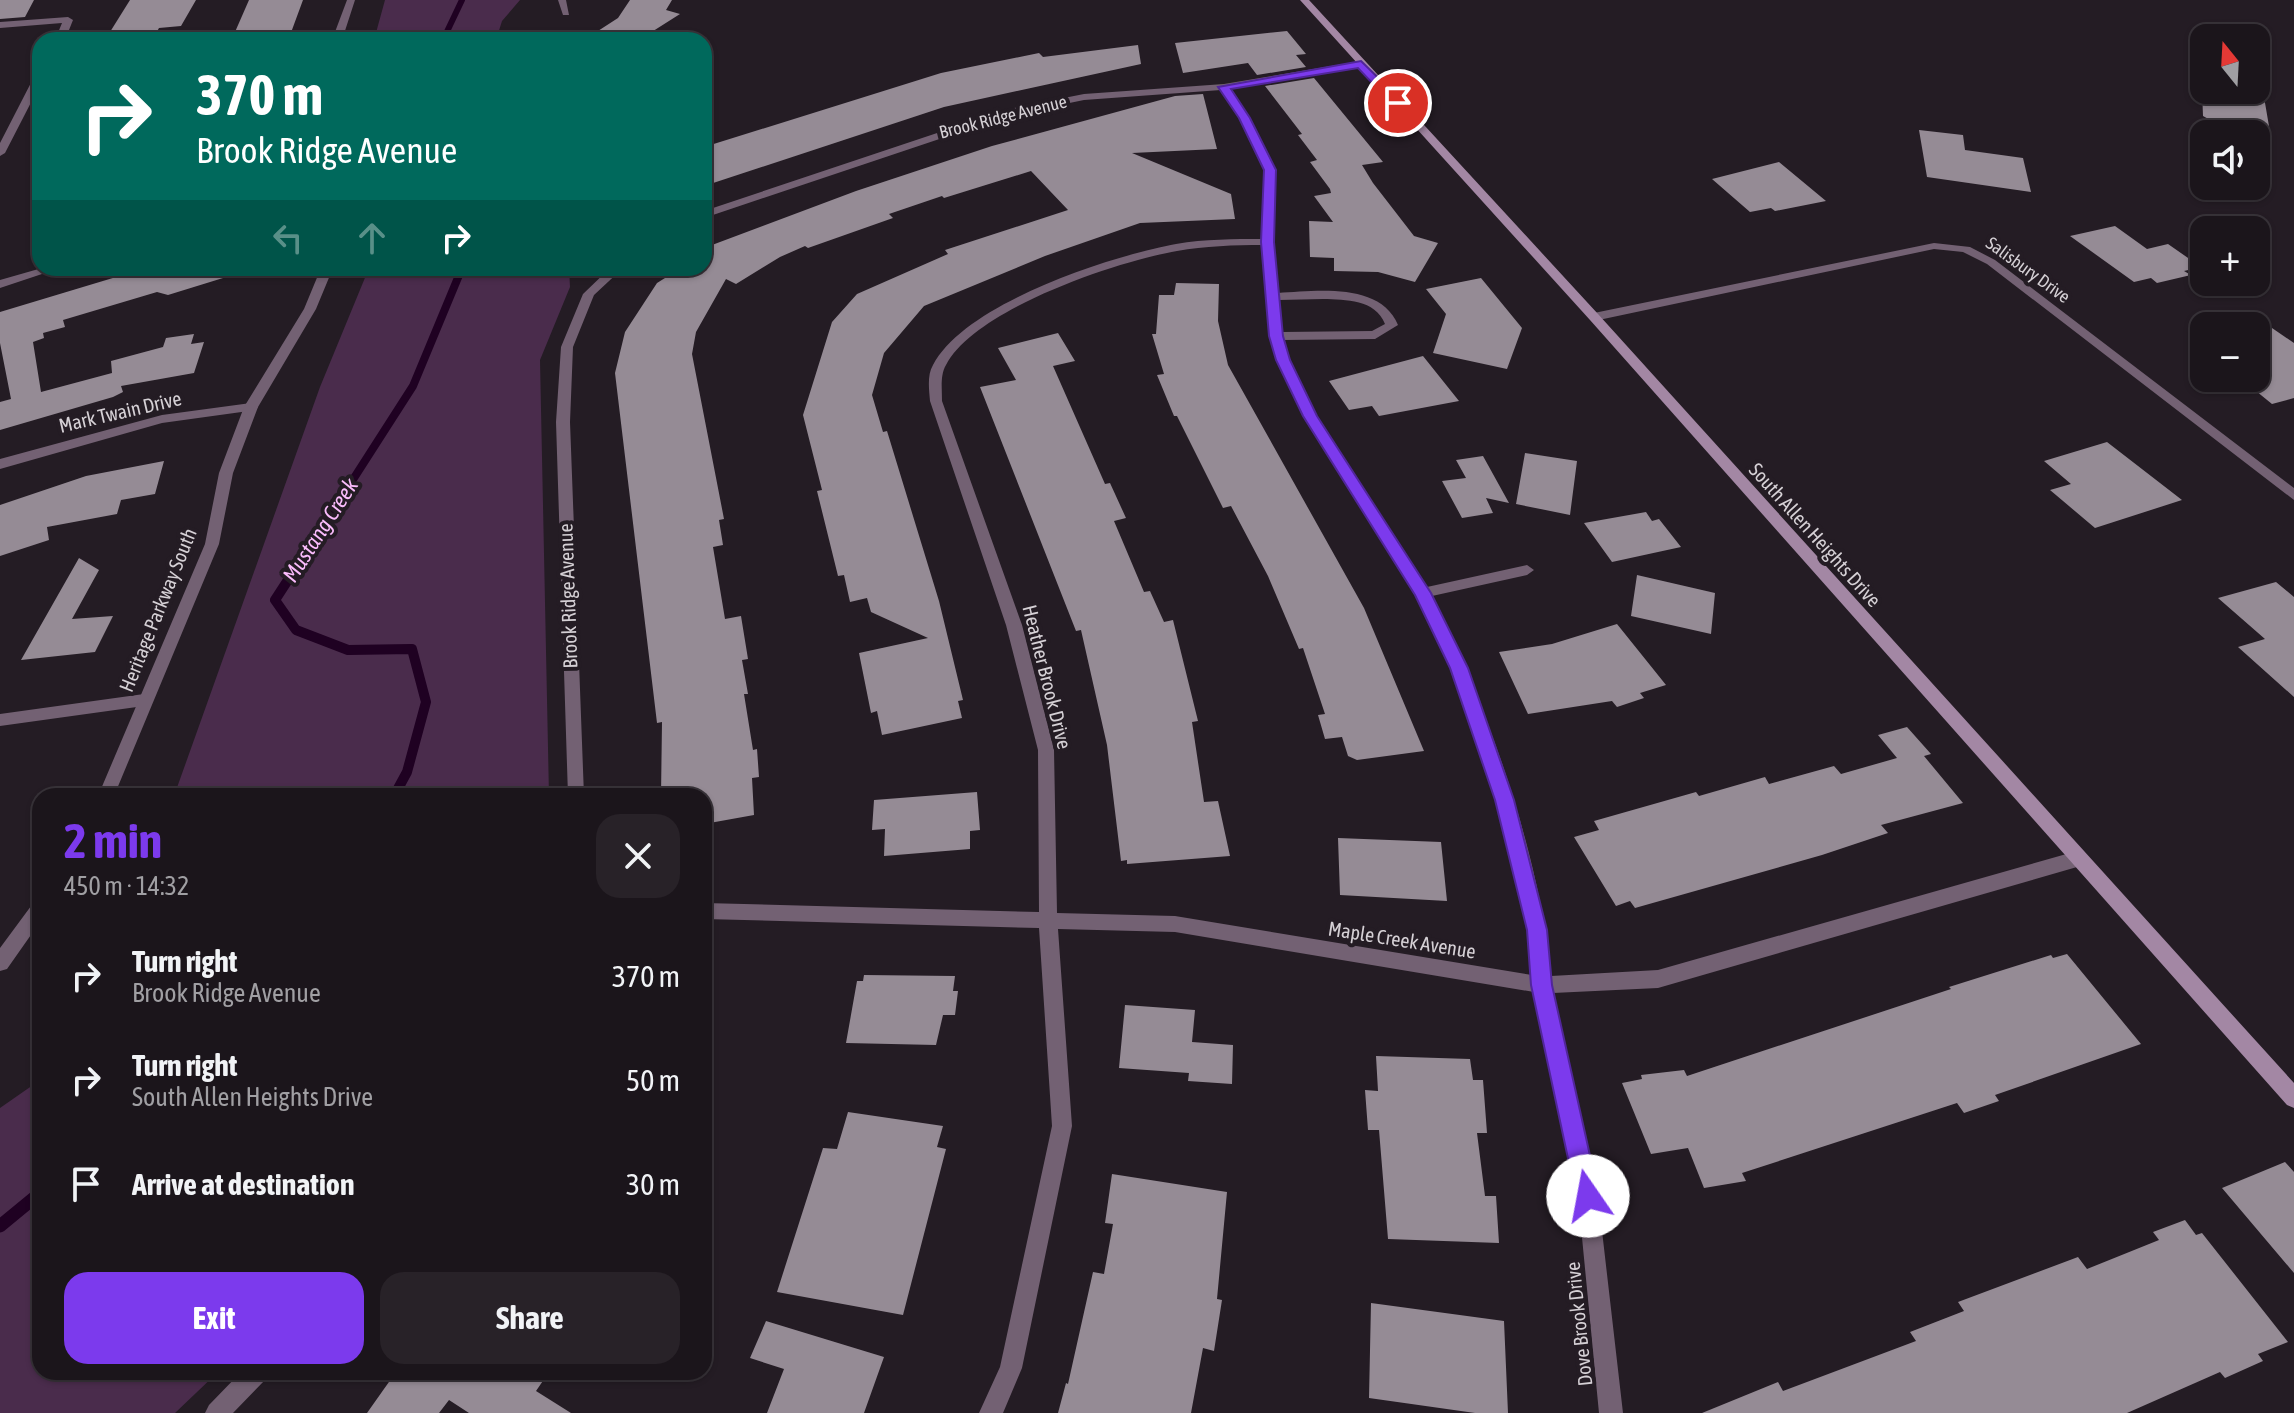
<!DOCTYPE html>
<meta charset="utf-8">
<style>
body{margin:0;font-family:"Asap Condensed",sans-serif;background:#282228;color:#f1f3f6;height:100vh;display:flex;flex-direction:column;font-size:30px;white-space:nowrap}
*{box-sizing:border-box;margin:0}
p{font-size:26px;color:#a09fa3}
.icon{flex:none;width:44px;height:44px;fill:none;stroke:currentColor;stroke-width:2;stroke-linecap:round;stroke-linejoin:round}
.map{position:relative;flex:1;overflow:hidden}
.details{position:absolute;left:32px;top:788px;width:680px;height:592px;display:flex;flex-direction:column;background:#1b151b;border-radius:24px;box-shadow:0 2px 6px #0004,0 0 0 2px #39343a}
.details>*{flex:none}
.hud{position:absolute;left:32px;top:32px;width:680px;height:244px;border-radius:24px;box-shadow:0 2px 6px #0004,0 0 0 2px #39343a;background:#00695c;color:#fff;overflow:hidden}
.needle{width:52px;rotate:342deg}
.fabs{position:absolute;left:2190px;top:24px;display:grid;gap:16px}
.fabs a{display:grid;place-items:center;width:80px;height:80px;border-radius:16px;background:#1b151b;box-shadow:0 2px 6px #0004,0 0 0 2px #39343a;font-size:40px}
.pin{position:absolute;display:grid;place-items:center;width:68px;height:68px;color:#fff;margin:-34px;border:4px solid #fff;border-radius:50%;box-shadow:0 2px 8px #0007}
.me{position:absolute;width:88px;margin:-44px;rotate:348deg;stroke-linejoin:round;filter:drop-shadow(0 0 6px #0008)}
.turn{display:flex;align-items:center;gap:28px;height:168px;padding:0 32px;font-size:36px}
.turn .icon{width:104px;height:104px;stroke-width:2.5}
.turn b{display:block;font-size:56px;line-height:68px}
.lanes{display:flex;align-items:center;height:76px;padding:0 32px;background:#0003;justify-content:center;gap:40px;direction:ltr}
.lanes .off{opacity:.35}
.round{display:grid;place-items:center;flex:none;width:84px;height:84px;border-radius:24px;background:#282228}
.headline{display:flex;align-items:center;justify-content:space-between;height:136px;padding:0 32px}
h1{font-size:48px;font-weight:700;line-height:60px;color:#7c3aed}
.action{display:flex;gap:16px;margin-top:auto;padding:16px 32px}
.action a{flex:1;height:92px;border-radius:24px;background:#7c3aed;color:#fff;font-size:32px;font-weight:700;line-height:92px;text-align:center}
.action a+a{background:#282228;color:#f1f3f6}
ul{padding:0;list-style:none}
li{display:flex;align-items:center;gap:24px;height:104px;padding:0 32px}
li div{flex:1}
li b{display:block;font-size:30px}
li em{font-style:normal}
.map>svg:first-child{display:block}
.green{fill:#4a2c4c}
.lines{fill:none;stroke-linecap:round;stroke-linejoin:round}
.stream-far3{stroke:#1f0122;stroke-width:6}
.stream-far2{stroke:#1f0122;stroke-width:8}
.stream-far1{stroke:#1f0122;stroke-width:10}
.stream{stroke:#1f0122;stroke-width:13}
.building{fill:#958b95}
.minor{fill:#736173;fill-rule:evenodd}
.tertiary{fill:#736173;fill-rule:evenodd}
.secondary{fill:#a387a4;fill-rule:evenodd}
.route{fill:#7c3aed;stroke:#51269a;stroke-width:2}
.labels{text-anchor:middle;stroke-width:8;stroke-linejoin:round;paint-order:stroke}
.far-street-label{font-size:18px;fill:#d5d0d5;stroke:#241c24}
.street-label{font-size:20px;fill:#d5d0d5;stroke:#241c24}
.water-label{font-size:22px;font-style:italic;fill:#fabcfc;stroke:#241c24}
</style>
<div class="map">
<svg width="2294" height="1413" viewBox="0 0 2294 1413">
<rect width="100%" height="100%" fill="#241c24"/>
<path class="green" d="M385,0H520L502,21L496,40H374Z
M369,268H569L570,287L540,360L549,796H174L320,387Z
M40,1075V1372H218L175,1413H0V1108L33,1085Z"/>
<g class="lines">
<path class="stream-far3" d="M443,40L462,0"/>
<path class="stream-far2" d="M311,545L413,386L462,268"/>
<path class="stream-far1" d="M312,543L275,600L296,630L348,650L412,649L426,702L407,772L394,796"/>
<path class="stream" d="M0,1226L40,1193"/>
</g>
<path class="building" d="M0,0H34L25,17L0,19Z
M130,0H196L181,26L159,28L152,40H105Z
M249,0H303L289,38L239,40L243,31L235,32Z
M630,0H672L666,10L680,14L639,40H584L618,18Z
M1287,31L1306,54L1296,55L1306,67L1257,75L1248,63L1183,73L1175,43Z
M1138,45L1141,64L944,107L704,186V147L941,73L1039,53L1043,57Z
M1314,78L1383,162L1362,165L1373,183L1414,236L1438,243L1415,282L1378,272L1334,271V258L1310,257L1309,221L1333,222L1314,196L1331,193L1330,189L1310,162L1317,160L1298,135L1302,134L1265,86Z
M2202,90H2249V95L2264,97L2270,132L2212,121L2203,116Z
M1203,94L1217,149L1132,153L1231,194L1235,219L1140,223L1045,256L924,306L884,353L872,395L883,432L887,431L939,601L963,700L958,701L962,718L882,735L877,711L871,713L859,653L928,638L871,612L867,598L850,602L844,575L838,576L817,491L822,490L803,415L832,322L857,294L948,254L945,250L1068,210L1031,171L944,198L942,196L889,214L893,218L808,248L805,246L780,257L736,284L726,279L696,332L692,354L724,519L719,520L723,545L713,547L725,619L741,616L748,659L742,660L748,694H744L753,750L757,749L759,777L752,778L754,815L704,824V796H661L662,722L657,723L615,373L625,332L657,283L681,268H704V248L856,191L992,146L1175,96Z
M1919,130L1963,135L1965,150L2023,158L2031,192L1927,177Z
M1779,162L1826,201L1775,211L1771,208L1750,212L1712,179Z
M2115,226L2147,249L2168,244L2201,267L2184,271L2191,275L2157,283L2151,278L2134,282L2070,236Z
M146,268H235L236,274L168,295L157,292L63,320L65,327L43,333L44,338L33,342L41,392L112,373L111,361L163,347L166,338L194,334L191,344L204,342L194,373L121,386L123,392L113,397L0,430V402L11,399L0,343V312Z
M1481,278L1522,328L1507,369L1433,353L1446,314L1426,289Z
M1176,283L1219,284L1218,321L1228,365L1364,608L1424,751L1357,760L1348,756L1342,737L1325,739L1318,715L1325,714L1303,648L1299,649L1268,576L1231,506L1223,508L1177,416H1174L1157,375L1164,374L1152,334H1156L1159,295H1174Z
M2272,328L2294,343V398L2272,404L2256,391V332Z
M1058,333L1075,361L1053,366L1105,484L1110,483L1126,518L1114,521L1144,592L1150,591L1164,622L1173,620L1198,721L1192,722L1204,802L1218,801L1230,856L1127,864V860L1121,861L1107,745L1081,630L1076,631L980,387L1016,380L998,348Z
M1423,356L1459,401L1379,416L1372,406L1349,410L1329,381Z
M2107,442L2182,500L2095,528L2050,490L2071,484L2044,461Z
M1525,453L1577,461L1570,515L1516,504Z
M1483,456L1509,503L1486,498L1493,513L1462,518L1442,481L1466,478L1456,460Z
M164,461L155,494L121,500L117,514L47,527L49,540L0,556V505L86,476Z
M1646,512L1652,521L1659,519L1681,547L1612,562L1584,523Z
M79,558L99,570L72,619L113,616L95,652L21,660Z
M1637,575L1715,593L1711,634L1631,616Z
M2276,582L2294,597V697L2238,647L2265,639L2218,598Z
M1617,624L1666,685L1640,693L1644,698L1617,707L1612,701L1528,714L1499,652L1552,644Z
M1907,727L1931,754L1924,756L1963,803L1881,825L1888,833L1822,855L1635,908L1630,901L1616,906L1574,837L1599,830L1594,821L1696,792L1699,796L1765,777L1769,784L1834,766L1841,774L1897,758L1878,735Z
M977,792L980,830L970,831V849L884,856L885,829L872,830L874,800Z
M1338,838L1441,842L1447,901L1340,895Z
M2067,954L2141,1044L1995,1095L1999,1101L1964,1113L1957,1103L1742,1173L1746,1181L1704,1188L1688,1148L1651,1154L1622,1083L1642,1079L1641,1075L1684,1070L1687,1076L1951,989L1949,987L2051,955L2053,958Z
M864,975L955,976L953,991H958L955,1015H943L936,1045L846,1043L857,981H863Z
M1125,1005L1195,1010L1192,1042L1233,1045L1232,1084L1188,1081L1189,1073L1119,1068Z
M1376,1056L1470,1059L1473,1080H1483L1487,1133H1477L1485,1196H1496L1499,1243L1388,1239L1379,1130H1368L1365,1090L1378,1091Z
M848,1112L943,1126L937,1147L946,1149L903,1315L777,1292L823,1148L837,1149Z
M2285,1162L2294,1172V1273L2222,1188Z
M1112,1174L1227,1192L1217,1299L1222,1300L1214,1351L1203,1348L1191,1413H1058L1066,1383L1068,1384L1093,1272L1104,1274L1113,1224L1105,1223Z
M2185,1220L2196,1235L2202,1233L2288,1342L2258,1354L2263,1361L2225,1378L2220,1372L2127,1413H1702L1778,1382L1783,1391L1916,1341L1910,1332L1964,1311L1958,1302L2078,1257L2087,1269L2159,1240L2153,1232Z
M1371,1303L1504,1321L1508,1413H1475L1369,1398Z
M766,1321L884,1357L864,1413H767L784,1369L750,1358Z
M396,1372H549L536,1391L571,1413H469L449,1400L439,1413H367Z"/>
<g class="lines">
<path class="minor" d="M558,0H566L569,15H563Z
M68,17L73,20L65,40H55L62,23L0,28V22Z
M1361,61L1366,64L1364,66L1230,89L1250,118L1275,170L1274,242L1278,293C1317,291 1380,282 1398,325L1375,339L1283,340L1289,360L1317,416L1427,587L1527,565L1534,570L1527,575L1432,596C1489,713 1538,846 1551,976L1658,970L2077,851L2083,854L2086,859L2083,864L2077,867L1658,988L1553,993L1598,1196L1623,1413H1599L1578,1196L1534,992L1175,932L1058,929L1072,1126L1022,1368L1003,1413H979L1000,1367L1052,1126L1039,928L704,919V903L1039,912L1038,750L1006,625L930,401C929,389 927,375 933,365C965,303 1111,256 1176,244C1205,239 1234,239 1262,239L1265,170L1240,118L1221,90L1084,100L1011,115L704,218V211L1009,109L1084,94L1224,84ZM1263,245L1270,336L1277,360L1303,416L1416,595L1451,668L1497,800L1528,930L1532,975L1175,916L1057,913L1054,750L1022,625L942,401C942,389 940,375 946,365C975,309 1118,261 1177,251C1205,246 1234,245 1263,245ZM1323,299C1346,300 1375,299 1385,324L1372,331L1282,332L1279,300Z
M40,72V85L5,153L0,156V143L35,75Z
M1934,243L1970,247L1995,260L2294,488V500L1987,264L1963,252L1934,249L1594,321L1588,317L1594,313Z
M42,268H60L0,288V280Z
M610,268H623L594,295L573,347L570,422L584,796H568L556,422L561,347L583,294Z
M251,403L258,407L256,410L162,423L0,469V459L162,415Z
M144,694L150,696L152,700L150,704L144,706L0,726V714Z
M241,1372H268L265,1380L233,1413H205L209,1405Z"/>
<path class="tertiary" d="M347,0H355L342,40H332Z
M321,268H333L316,309L258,407L233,473L219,544L114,796H98L205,544L219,473L244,407L304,309Z
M40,900V922L7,969L0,971V948L34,902Z"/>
<path class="secondary" d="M1300,0H1309L1598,314L2294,1083V1108L2287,1105L1590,320Z"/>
</g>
<path class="route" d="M1361,61L1402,101V106H1394L1358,68L1231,89L1250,118L1276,170L1274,242L1283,336L1290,360L1317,416L1431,593L1468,668L1514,800L1547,930L1552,985L1599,1196L1596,1204L1588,1208L1579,1204L1576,1196L1531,985L1527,930L1495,800L1450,668L1415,595L1303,416L1276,360L1269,336L1261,242L1264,170L1239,118L1218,87Z"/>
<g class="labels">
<g class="far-street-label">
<text transform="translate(1003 117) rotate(-14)" y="6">Brook Ridge Avenue</text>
<text transform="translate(2028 270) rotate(36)" y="6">Salisbury Drive</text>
</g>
<g class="street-label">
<text transform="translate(120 412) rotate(-13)" y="7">Mark Twain Drive</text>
<text transform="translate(1815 535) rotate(48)" y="7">South Allen Heights Drive</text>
<text transform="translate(568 596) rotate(-92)" y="7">Brook Ridge Avenue</text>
<text transform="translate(158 610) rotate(-68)" y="7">Heritage Parkway South</text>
<text transform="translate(1047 677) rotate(76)" y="7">Heather Brook Drive</text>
<text transform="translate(1402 940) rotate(9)" y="7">Maple Creek Avenue</text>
<text transform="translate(1579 1324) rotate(-96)" y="7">Dove Brook Drive</text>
</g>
<g class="water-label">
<text transform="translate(320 530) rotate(-57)" y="8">Mustang Creek</text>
</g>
</g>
</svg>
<div class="fabs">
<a><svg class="needle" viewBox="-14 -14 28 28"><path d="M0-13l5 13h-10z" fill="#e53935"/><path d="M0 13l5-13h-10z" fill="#a09fa3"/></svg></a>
<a><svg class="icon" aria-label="sound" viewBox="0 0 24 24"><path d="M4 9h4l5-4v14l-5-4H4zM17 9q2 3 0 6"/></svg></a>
<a>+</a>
<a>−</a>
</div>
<div class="pin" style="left:1398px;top:103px;background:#d93025"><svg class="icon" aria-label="arrive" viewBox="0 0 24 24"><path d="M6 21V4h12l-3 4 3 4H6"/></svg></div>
<svg class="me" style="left:1588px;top:1196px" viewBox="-20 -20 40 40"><circle r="19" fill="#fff"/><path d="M0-13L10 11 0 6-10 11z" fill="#7c3aed"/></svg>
<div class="hud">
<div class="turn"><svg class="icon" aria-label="right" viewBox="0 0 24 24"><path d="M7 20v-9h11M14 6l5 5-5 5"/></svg><div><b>370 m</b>Brook Ridge Avenue</div></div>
<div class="lanes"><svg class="icon off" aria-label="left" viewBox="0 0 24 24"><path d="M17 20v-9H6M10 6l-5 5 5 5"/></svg><svg class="icon off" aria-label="ahead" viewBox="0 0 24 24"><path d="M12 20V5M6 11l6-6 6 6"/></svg><svg class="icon" aria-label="right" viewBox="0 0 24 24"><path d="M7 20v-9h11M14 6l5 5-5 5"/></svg></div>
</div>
<section class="details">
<div class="headline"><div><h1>2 min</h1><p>450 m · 14:32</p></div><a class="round"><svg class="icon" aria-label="close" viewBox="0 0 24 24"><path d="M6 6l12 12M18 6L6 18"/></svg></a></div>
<ul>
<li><svg class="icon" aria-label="right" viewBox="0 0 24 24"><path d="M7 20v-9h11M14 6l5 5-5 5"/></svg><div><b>Turn right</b><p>Brook Ridge Avenue</p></div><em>370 m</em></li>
<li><svg class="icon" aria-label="right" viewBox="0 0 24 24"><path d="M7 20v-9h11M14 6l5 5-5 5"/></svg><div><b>Turn right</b><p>South Allen Heights Drive</p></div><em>50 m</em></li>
<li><svg class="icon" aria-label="arrive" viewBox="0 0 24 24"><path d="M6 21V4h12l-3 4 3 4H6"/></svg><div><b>Arrive at destination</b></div><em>30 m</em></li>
</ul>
<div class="action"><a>Exit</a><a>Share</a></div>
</section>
</div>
